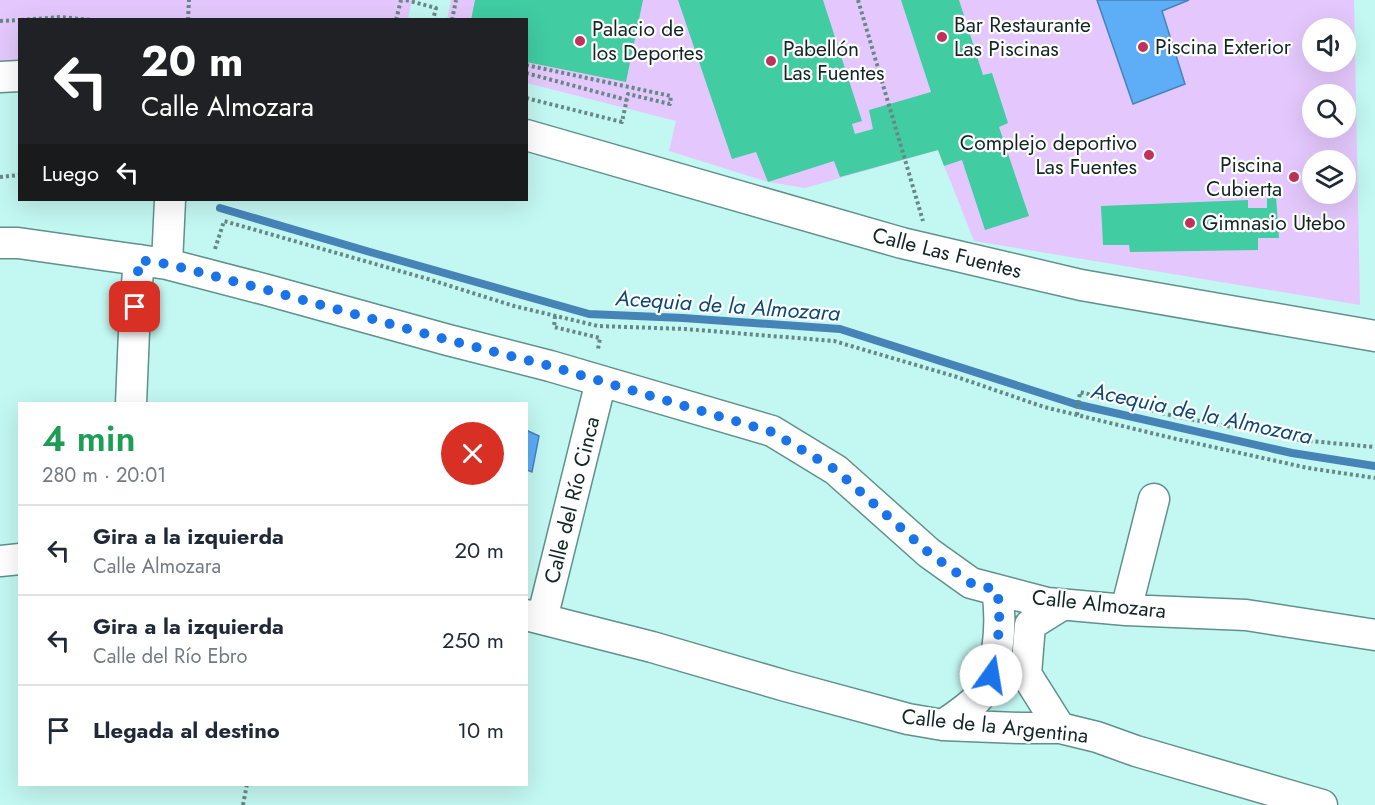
<!DOCTYPE html>
<html lang="es">
<meta charset="utf-8">
<style>
body{margin:0;font-family:Jost,sans-serif;background:#f6f6f7;color:#1f2937;height:100vh;display:flex;flex-direction:column;font-size:22px;white-space:nowrap}
*{box-sizing:border-box;margin:0}
p{font-size:20px;color:#747a83}
.icon{flex:none;width:33px;height:33px;fill:none;stroke:currentColor;stroke-width:2;stroke-linecap:round;stroke-linejoin:round}
.map{position:relative;flex:1;overflow:hidden}
.sheet{position:absolute;left:18px;top:402px;width:510px;height:384px;display:flex;flex-direction:column;background:#fff;border-radius:0px;box-shadow:0 6px 24px #0002}
.sheet>*{flex:none}
.hud{position:absolute;left:18px;top:18px;width:510px;height:183px;border-radius:0px;box-shadow:0 6px 24px #0002;background:#202124;color:#fff;overflow:hidden}
.fabs{position:absolute;left:1302px;top:18px;display:grid;gap:12px}
.fabs a{display:grid;place-items:center;width:54px;height:54px;border-radius:50%;background:#fff;box-shadow:0 6px 24px #0002;font-size:30px}
.pin{position:absolute;display:grid;place-items:center;width:51px;height:51px;color:#fff;margin:-26px;border-radius:12px;box-shadow:0 3px 9px #0006}
.me{position:absolute;width:66px;margin:-33px;rotate:13deg;stroke-linejoin:round;filter:drop-shadow(0 0 4px #0008)}
.turn{display:flex;align-items:center;gap:21px;height:126px;padding:0 24px;font-size:27px}
.turn .icon{width:78px;height:78px;stroke-width:2.5}
.turn b{display:block;font-size:42px;line-height:51px}
.then{display:flex;align-items:center;height:57px;padding:0 24px;background:#0003;gap:12px;font-size:22px}
.round{display:grid;place-items:center;flex:none;width:63px;height:63px;border-radius:32px;background:#f6f6f7}
.headline{display:flex;align-items:center;justify-content:space-between;height:102px;padding:0 24px}
h1{font-size:36px;font-weight:600;line-height:45px;color:#1e9e55}
ul{padding:0;list-style:none}
li{display:flex;align-items:center;gap:18px;height:90px;padding:0 24px;border-top:2px solid #e0e1e3}
li div{flex:1}
li b{display:block;font-size:22px}
li em{font-style:normal}
.map>svg:first-child{display:block}
.green{fill:#e4c8fd;fill-rule:evenodd}
.water{fill:#5dadf7;stroke:#4684b8;stroke-width:1.5}
.lines{fill:none;stroke-linecap:round;stroke-linejoin:round}
.stream{stroke:#4684b8;stroke-width:8}
.building{fill:#41cca2}
.minor-casing{stroke:#60918c;stroke-width:33}
.path{stroke:#668985;stroke-width:4;stroke-dasharray:3 3;stroke-linecap:butt}
.minor{stroke:#fff;stroke-width:30}
.route{stroke:#1a73e8;stroke-width:10;stroke-dasharray:0 18}
.poi-dot{fill:#c1325b;stroke:#fff;stroke-width:2}
.labels{text-anchor:middle;stroke-width:4.5;stroke-linejoin:round;paint-order:stroke}
.poi-label{font-size:21px;fill:#122624;stroke:#fff;text-anchor:start}
.street-label{font-size:21px;fill:#122624;stroke:#fff}
.water-label{font-size:22px;font-style:italic;fill:#0c4877;stroke:#fff}
</style>
<div class="map">
<svg width="1375" height="805" viewBox="0 0 1375 805">
<rect width="100%" height="100%" fill="#c3f7f1"/>
<path class="green" d="M0,0H412L408,19L20,20L19,83L0,84Z
M451,0H1354L1360,305L974,241L938,150L805,188L768,182L669,151L676,121L527,83L526,20H447ZM1312,28H1346V62H1312ZM1312,94H1346V128H1312ZM1312,160H1346V194H1312Z"/>
<path class="water" d="M1097,0H1189L1162,11L1185,84L1133,104Z
M526,430L539,436L532,472L527,470Z"/>
<g class="lines">
<path class="stream" d="M220,208L370,252L589,314L683,318L840,329L1075,404L1292,453L1375,466"/>
</g>
<path class="building" d="M475,0H643L626,82L526,62V20H471Z
M678,0H823L862,121L852,124L855,134L873,129L869,110L931,92L901,0H959L983,75L992,73L1008,123L999,127L1029,216L985,230L962,160L944,166L938,150L840,177L834,161L768,182L756,152L732,159Z
M1276,197L1279,238H1258V250L1130,252L1129,245H1103L1101,206L1248,200V208H1267V198Z"/>
<g class="lines">
<g class="minor-casing">
<path id="minor" d="M0,77L20,76
M526,135L902,243L1081,285L1375,336
M0,243H18L167,264L267,290L448,340L550,366L772,431L836,470L929,553L971,583L1047,603L1126,610L1246,615L1375,635
M167,264L170,200
M131,404L135,307L139,260
M0,561L20,559
M1126,610L1154,499
M526,615L652,647L786,686L908,719L943,725L1020,728H1060L1097,737L1136,751L1322,805
M542,619L601,381
M943,725C955,717 967,709 977,699C1000,676 1002,620 997,590
M1060,728L1026,674L1030,625L1062,605"/>
</g>
<path class="path" d="M406,0L436,8L433,20
M858,0L923,221
M21,20L60,17L92,20
M188,20L189,0
M396,20L401,0
M452,20L456,0
M0,21L20,20
M526,65L671,96L670,104L628,94L622,122L526,98
M526,73L627,100
M0,177L20,175
M215,249L224,221L428,279L514,306L598,326L685,329L834,341L957,377L1044,407L1172,438L1308,468L1375,478
M555,316L554,327L600,338L598,349
M1077,415L1080,392L1174,416L1299,440L1375,447
M243,805L247,784"/>
<use href="#minor" class="minor"/>
</g>
<g class="lines">
<path class="route" d="M135,307L139,260L167,264L187,269L267,290L448,340L550,366L772,432L836,470L929,553L971,583L997,590C1002,619 998,646 991,675"/>
</g>
<g class="poi-dot">
<circle cx="942" cy="37" r="6"/>
<circle cx="580" cy="41" r="6"/>
<circle cx="1143" cy="47" r="6"/>
<circle cx="771" cy="61" r="6"/>
<circle cx="1149" cy="155" r="6"/>
<circle cx="1294" cy="177" r="6"/>
<circle cx="1190" cy="223" r="6"/>
</g>
<g class="labels">
<g class="poi-label">
<text x="954" y="32">Bar Restaurante<tspan x="954" dy="24">Las Piscinas</tspan></text>
<text x="592" y="36">Palacio de<tspan x="592" dy="24">los Deportes</tspan></text>
<text x="1155" y="54">Piscina Exterior</text>
<text x="783" y="56">Pabellón<tspan x="783" dy="24">Las Fuentes</tspan></text>
<text x="1137" y="150" text-anchor="end">Complejo deportivo<tspan x="1137" dy="24">Las Fuentes</tspan></text>
<text x="1282" y="172" text-anchor="end">Piscina<tspan x="1282" dy="24">Cubierta</tspan></text>
<text x="1202" y="230">Gimnasio Utebo</text>
</g>
<g class="street-label">
<text transform="translate(947 253) rotate(14)" y="7">Calle Las Fuentes</text>
<text transform="translate(572 500) rotate(-76)" y="7">Calle del Río Cinca</text>
<text transform="translate(1099 604) rotate(6)" y="7">Calle Almozara</text>
<text transform="translate(995 726) rotate(6)" y="7">Calle de la Argentina</text>
</g>
<g class="water-label">
<text transform="translate(728 305) rotate(4)" y="8">Acequia de la Almozara</text>
<text transform="translate(1202 413) rotate(12)" y="8">Acequia de la Almozara</text>
</g>
</g>
</svg>
<div class="fabs">
<a><svg class="icon" aria-label="sound" viewBox="0 0 24 24"><path d="M4 9h4l5-4v14l-5-4H4zM17 9q2 3 0 6"/></svg></a>
<a><svg class="icon" aria-label="search" viewBox="0 0 24 24"><circle cx="10" cy="10" r="6"/><path d="M15 15l6 6"/></svg></a>
<a><svg class="icon" aria-label="layers" viewBox="0 0 24 24"><path d="M12 4l9 5-9 5-9-5zM3 14l9 5 9-5"/></svg></a>
</div>
<div class="pin" style="left:135px;top:307px;background:#d93025"><svg class="icon" aria-label="arrive" viewBox="0 0 24 24"><path d="M6 21V4h12l-3 4 3 4H6"/></svg></div>
<svg class="me" style="left:991px;top:675px" viewBox="-20 -20 40 40"><circle r="19" fill="#fff"/><path d="M0-13L10 11 0 6-10 11z" fill="#1a73e8"/></svg>
<div class="hud">
<div class="turn"><svg class="icon" aria-label="left" viewBox="0 0 24 24"><path d="M17 20v-9H6M10 6l-5 5 5 5"/></svg><div><b>20 m</b>Calle Almozara</div></div>
<div class="then">Luego<svg class="icon" aria-label="left" viewBox="0 0 24 24"><path d="M17 20v-9H6M10 6l-5 5 5 5"/></svg></div>
</div>
<section class="sheet">
<div class="headline"><div><h1>4 min</h1><p>280 m · 20:01</p></div><a class="round" style="background:#d93025;color:#fff"><svg class="icon" aria-label="close" viewBox="0 0 24 24"><path d="M6 6l12 12M18 6L6 18"/></svg></a></div>
<ul>
<li><svg class="icon" aria-label="left" viewBox="0 0 24 24"><path d="M17 20v-9H6M10 6l-5 5 5 5"/></svg><div><b>Gira a la izquierda</b><p>Calle Almozara</p></div><em>20 m</em></li>
<li><svg class="icon" aria-label="left" viewBox="0 0 24 24"><path d="M17 20v-9H6M10 6l-5 5 5 5"/></svg><div><b>Gira a la izquierda</b><p>Calle del Río Ebro</p></div><em>250 m</em></li>
<li><svg class="icon" aria-label="arrive" viewBox="0 0 24 24"><path d="M6 21V4h12l-3 4 3 4H6"/></svg><div><b>Llegada al destino</b></div><em>10 m</em></li>
</ul>
</section>
</div>
